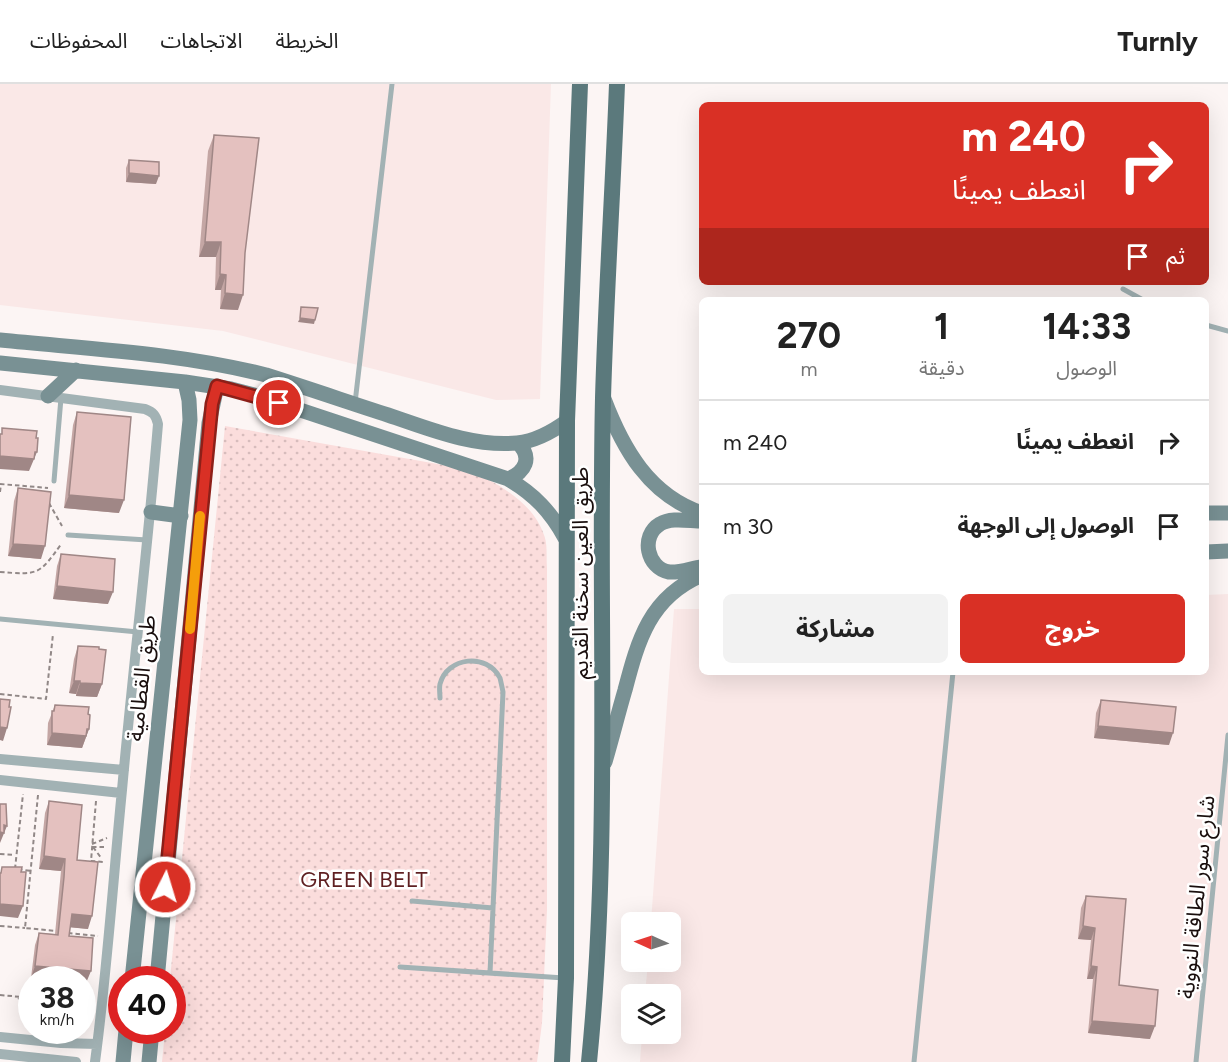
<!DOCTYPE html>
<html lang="ar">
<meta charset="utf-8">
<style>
body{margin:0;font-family:Figtree,"Noto Sans Arabic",sans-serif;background:#f2f2f2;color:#222;direction:rtl;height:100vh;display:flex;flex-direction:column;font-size:22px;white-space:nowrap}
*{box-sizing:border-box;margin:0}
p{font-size:20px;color:#767676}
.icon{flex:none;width:33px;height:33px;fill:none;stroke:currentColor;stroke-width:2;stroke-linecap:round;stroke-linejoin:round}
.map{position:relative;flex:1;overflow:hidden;direction:ltr}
.panel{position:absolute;left:699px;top:213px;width:510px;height:378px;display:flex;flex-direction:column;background:#fff;border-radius:9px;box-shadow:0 6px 24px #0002;direction:rtl}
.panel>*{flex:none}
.guide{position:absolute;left:699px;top:18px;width:510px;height:183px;border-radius:9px;box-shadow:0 6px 24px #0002;direction:rtl;background:#d93025;color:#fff;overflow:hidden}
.needle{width:39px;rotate:273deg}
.fabs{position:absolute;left:621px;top:828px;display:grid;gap:12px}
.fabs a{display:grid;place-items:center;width:60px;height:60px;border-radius:9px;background:#fff;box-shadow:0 6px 24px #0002;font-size:30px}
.speed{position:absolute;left:18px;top:882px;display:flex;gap:12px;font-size:30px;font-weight:700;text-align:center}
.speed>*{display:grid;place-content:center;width:78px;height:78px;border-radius:50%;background:#fff;box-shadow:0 6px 24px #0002;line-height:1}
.speed small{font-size:15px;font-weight:400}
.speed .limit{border:9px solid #d22;background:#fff;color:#111}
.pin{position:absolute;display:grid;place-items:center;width:51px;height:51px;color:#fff;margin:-26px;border:3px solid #fff;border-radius:50%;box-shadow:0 2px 6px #0007}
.me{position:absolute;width:66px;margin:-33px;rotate:5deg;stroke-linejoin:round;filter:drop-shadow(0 0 4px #0008)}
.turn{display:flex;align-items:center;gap:21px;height:126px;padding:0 24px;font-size:27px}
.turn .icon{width:78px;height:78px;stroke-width:2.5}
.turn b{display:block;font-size:42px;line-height:51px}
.then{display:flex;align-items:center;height:57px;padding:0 24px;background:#0003;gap:12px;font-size:22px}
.eta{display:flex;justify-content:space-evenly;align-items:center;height:102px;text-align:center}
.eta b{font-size:36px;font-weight:700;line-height:42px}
.cta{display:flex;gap:12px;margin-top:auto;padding:12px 24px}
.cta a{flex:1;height:69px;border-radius:9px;background:#d93025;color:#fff;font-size:24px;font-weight:700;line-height:69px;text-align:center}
.cta a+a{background:#f2f2f2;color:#222}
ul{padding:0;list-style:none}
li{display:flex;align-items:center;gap:18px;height:84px;padding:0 24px;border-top:2px solid #e0e0e0}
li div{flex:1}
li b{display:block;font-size:22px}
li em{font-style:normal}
header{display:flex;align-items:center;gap:36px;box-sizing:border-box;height:84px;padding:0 30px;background:#fff;border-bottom:2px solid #e0e0e0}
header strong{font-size:28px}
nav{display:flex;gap:33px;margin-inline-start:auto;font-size:21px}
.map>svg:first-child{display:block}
.built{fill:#fae8e7}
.park{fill:url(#park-dots)}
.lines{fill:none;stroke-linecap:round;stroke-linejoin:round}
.path{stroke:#918887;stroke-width:2;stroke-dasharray:4.5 3;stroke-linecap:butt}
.lane{stroke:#a2b2b4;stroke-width:5}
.street{stroke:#a2b2b4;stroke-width:10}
.secondary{stroke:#799194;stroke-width:15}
.primary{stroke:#5b797c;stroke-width:16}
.wall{fill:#c4a6a4}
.shaded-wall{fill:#a08786}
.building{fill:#e4c1bf;stroke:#a08786;stroke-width:1.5}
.route-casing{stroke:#8d1f18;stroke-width:15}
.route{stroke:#d93025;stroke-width:10}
.slow{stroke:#f59e0b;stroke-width:10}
.labels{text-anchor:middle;stroke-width:5;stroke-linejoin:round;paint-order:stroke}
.street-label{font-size:22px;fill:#190e0d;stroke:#fff}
.park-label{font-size:22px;fill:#5f1f21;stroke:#fff}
</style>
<header>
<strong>Turnly</strong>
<nav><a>الخريطة</a><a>الاتجاهات</a><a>المحفوظات</a></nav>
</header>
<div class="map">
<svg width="1228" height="978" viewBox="0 0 1228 978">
<defs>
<pattern id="park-dots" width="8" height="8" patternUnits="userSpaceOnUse" patternTransform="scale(1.5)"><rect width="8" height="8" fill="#fbdddc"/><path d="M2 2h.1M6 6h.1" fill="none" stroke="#d7bcbc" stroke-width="1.8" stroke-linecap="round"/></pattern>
</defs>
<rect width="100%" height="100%" fill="#fcf5f4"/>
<path class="built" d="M0,0H551L540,315L496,316L223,247L0,221Z
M1228,510V978H640L642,950H670V910H645L648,878H670V838H651L674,525H702V588H1206V511Z"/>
<path class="park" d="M225,342L471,386C499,401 533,418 544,451C548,461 546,474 547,484V826L542,939L537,978H162L165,947L172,946V896L170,895Z"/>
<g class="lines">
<path class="path" d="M0,400L48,404
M0,408L1,400
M49,419L62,442
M0,488C39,491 39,491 62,459
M0,610L46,615L53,550
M38,711L25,844L56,847
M96,717L91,777L104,778
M92,760L107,754
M92,763H104
M93,763L102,775
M0,770L15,771
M15,785L23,710
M18,785L31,787
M0,842L25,844
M68,849L98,852
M0,911L32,914
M18,914L32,921
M82,919L90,920
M82,924L89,921"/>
<path class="lane" d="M1123,205L1143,216
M1206,241L1228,247
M355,319L392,0
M54,397L61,314
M68,451L147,456
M0,535L138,548
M440,614C440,610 439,604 440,600C447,573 487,568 500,594C501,598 502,603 503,608L490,889
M412,817L493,824
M400,883L564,894
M914,978L953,588
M1196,978L1228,651"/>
<path class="street" d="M0,306L145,325C153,328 156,331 158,340C148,462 133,584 122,706C113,797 107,888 95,978
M0,675L124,686
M0,696L121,709
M0,953L61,959L97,960
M0,970L76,978"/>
<path class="secondary" d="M0,256C89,265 180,269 266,291C307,304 348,318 388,331C430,345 472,363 517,359C536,357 552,348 567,337
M0,279L185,298L231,305L258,312L508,395C534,410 551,428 565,454
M48,312L76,286
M604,315C623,365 649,411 702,429
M508,395C525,388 533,374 518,359
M151,428L181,432
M1206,429H1228
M702,437C689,437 671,433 660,440C640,452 647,484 669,488C680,489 692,484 702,483
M1206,468L1228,467
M605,678C612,654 618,630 625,606C638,556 650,513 702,491
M132,896L190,336L189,316L185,298
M157,896L209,339L217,302
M123,978L126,946
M149,978L152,946"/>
<path class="primary" d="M562,978L566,894L567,337L580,0
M589,978C611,757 598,536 603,314C606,210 613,105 617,0"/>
</g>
<path class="wall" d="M214,51L238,226L220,225L221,206H215L216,173H199L208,67Z
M129,76L156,100L126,98V84Z
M77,328L119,429L64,424L73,341Z
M18,404L41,475L8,472L14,417Z
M61,470L108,520L53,515L57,482Z
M78,562L102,600L97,613L76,612V610L69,609L74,575Z
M1101,616L1169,661L1094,654L1096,629Z
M55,621L88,630L89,645L82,664L47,661L48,639Z
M49,717L77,776L88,845L70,843L69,852L86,899L82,896H47L31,894L35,861L39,849L55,850L61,787L39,785L45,729Z
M1086,812L1119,901L1150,955L1088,949L1093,895H1087L1091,856L1078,855L1081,824Z"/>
<path class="shaded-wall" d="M129,89L159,92L156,100L126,98Z
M205,158H221L216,173H199Z
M220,190L226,191L221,206H215Z
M225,209L243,211L238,226L220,225Z
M300,234L315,236L314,240L298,238Z
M35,368H37L29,387L0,385V372Z
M69,411L124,416L119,429L64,424Z
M13,460L45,462L41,475L8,472Z
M57,502L113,508L108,520L53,515Z
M74,597H80L76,610L69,609Z
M80,599L102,600L97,613L76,612Z
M1098,642L1173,649L1169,661L1094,654Z
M0,643L7,644L3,657L0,656Z
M89,645L82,664L47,661L52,649Z
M4,741L7,742L0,759V748Z
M44,772L65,775L61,787L39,785Z
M0,820L23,822L18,834L0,832Z
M72,830L92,832L88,845L67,843Z
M1083,842L1095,844L1091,856L1078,855Z
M35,882L91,887L86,899H82V896H47L31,894Z
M1091,882L1097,883L1093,895H1087Z
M1092,937L1155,942L1150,955L1088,949Z"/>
<path class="building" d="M214,51L259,54L245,169L243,211L225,209L226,191L220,190L221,158H205Z
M129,76L159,78V92L129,89Z
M301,223L318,224L315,236L300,234Z
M77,328L131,333L124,416L69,411Z
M2,344L37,347L36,354H38L37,368H35L34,375L0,372V350H2Z
M18,404L51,408L45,462L13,460Z
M61,470L115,475L113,508L57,502Z
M78,562L99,563V565L106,566L102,600L80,599V597H74Z
M0,615L10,616L9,623H11L7,644L0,643Z
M1101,616L1176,623L1173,649L1098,642Z
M55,621L89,623L88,630L90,631L89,645H87L86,652L52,649V627H54Z
M49,717L82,721L77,776L98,778L92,832L72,830L69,852L93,854L91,887L35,882L39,849L58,851L64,793L65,775L44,772Z
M0,720H6L7,742L4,741V749L0,748Z
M2,783H22L21,788H26L23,822L0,820V789H1Z
M1086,812L1126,815L1119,901L1158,906L1155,942L1092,937L1097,883L1091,882L1095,844L1083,842Z"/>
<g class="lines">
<g class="route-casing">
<path id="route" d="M165,803L212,320L217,302L279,319"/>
</g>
<use href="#route" class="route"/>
<path class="slow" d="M190,545L200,432"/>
</g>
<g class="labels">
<g class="street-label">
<text transform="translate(580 489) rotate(-90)" y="8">طريق العين سخنة القديم</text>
<text transform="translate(141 594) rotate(-84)" y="8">طريق القطامية</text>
<text transform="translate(1196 813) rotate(-84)" y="8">شارع سور الطاقة النووية</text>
</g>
<g class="park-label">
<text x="364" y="803">GREEN BELT</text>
</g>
</g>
</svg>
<div class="fabs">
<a><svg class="needle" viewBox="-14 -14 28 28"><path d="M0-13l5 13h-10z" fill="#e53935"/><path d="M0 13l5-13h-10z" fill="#767676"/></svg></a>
<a><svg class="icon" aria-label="layers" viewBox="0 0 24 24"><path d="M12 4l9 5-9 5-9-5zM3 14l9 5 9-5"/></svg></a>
</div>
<div class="speed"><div>38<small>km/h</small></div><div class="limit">40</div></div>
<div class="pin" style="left:279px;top:319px;background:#d93025"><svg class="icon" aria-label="arrive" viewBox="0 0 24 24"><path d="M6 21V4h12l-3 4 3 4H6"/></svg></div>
<svg class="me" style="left:165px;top:803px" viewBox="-20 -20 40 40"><circle r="17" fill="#d93025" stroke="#fff" stroke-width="3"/><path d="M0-11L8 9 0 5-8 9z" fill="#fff"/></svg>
<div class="guide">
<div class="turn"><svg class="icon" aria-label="right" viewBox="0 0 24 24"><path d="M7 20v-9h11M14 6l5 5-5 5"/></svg><div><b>240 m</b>انعطف يمينًا</div></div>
<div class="then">ثم<svg class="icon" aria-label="arrive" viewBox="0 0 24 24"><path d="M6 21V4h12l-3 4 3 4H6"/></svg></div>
</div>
<section class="panel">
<div class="eta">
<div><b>14:33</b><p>الوصول</p></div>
<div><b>1</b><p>دقيقة</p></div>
<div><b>270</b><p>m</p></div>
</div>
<ul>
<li><svg class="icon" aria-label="right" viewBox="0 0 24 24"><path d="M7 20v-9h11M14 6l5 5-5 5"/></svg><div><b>انعطف يمينًا</b></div><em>240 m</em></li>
<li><svg class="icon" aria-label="arrive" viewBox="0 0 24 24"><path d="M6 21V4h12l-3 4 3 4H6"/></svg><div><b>الوصول إلى الوجهة</b></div><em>30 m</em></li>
</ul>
<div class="cta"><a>خروج</a><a>مشاركة</a></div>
</section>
</div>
